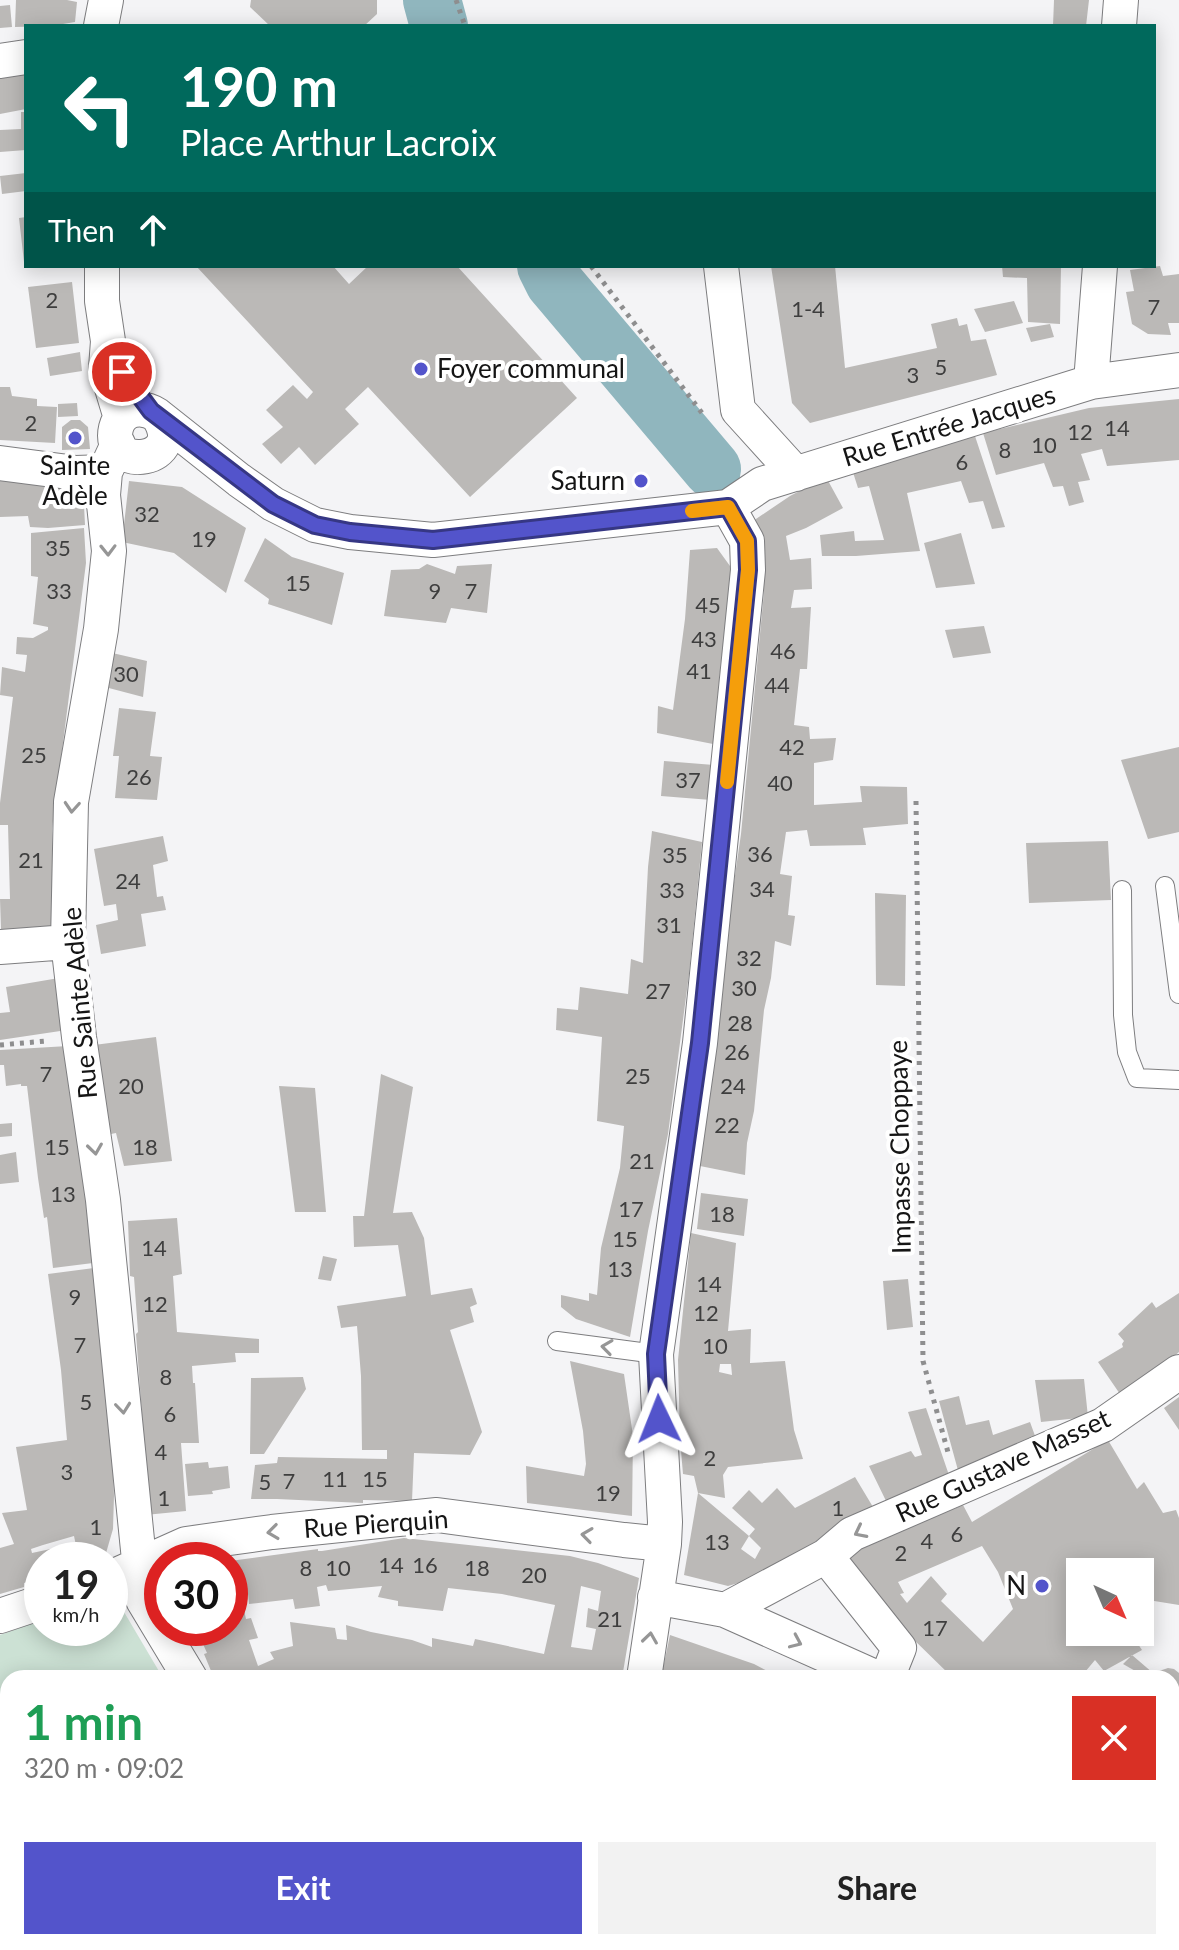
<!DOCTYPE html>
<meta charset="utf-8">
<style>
body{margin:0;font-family:Lato,sans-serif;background:#f2f2f2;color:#222;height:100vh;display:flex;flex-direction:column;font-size:30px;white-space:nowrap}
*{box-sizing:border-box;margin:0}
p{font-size:26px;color:#767676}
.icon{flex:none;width:44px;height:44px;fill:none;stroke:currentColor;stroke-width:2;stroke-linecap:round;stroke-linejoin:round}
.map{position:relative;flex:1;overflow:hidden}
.drawer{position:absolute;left:0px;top:1670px;width:1180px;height:280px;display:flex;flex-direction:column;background:#fff;border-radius:24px 24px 0 0;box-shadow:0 4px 20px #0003}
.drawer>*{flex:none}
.guide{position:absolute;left:24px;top:24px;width:1132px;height:244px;border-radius:0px;box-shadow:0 4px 20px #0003;background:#00695c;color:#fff;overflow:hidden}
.needle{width:52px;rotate:136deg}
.controls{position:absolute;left:1066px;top:1558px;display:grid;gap:16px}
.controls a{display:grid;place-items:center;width:88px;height:88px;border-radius:0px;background:#fff;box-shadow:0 4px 20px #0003;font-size:40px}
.speed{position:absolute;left:24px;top:1542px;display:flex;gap:16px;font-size:40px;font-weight:700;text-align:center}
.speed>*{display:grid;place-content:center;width:104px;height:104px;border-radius:50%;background:#fff;box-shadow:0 4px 20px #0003;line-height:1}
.speed small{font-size:20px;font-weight:400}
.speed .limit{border:12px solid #d22;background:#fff;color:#111}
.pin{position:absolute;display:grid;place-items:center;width:68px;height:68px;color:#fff;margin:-34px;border:4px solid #fff;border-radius:50%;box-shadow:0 2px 8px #0007}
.me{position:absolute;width:88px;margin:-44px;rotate:358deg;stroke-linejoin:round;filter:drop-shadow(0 0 6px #0008)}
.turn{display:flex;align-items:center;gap:28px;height:168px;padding:0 24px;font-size:36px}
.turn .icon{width:104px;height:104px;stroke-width:2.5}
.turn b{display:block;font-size:56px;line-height:68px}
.then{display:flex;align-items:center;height:76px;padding:0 24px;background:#0003;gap:16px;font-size:30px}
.round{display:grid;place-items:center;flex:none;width:84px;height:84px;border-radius:0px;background:#f2f2f2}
.summary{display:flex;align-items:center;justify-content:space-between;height:136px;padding:0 24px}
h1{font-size:48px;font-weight:700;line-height:60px;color:#1e9e55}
.action{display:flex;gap:16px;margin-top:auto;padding:16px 24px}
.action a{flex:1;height:92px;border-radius:0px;background:#5354cb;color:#fff;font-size:32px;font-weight:700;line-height:92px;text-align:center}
.action a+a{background:#f2f2f2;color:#222}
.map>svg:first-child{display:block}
.green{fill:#cce1d4}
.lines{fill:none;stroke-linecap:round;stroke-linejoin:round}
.river{stroke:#90b6be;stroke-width:58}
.building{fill:#bbb9b7;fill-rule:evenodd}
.service-casing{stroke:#7d7d7f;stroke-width:20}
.pedestrian-casing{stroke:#7d7d7f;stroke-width:28}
.minor-casing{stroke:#7d7d7f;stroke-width:36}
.path{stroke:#8e8e8f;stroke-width:5;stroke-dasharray:4 6;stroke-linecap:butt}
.service{stroke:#fff;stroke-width:18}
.pedestrian{stroke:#fff;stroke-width:26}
.minor{stroke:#fff;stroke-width:34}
.oneway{stroke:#969696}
.route-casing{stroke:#363784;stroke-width:20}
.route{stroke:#5354cb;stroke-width:14}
.slow{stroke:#f59e0b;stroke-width:14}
.poi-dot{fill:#5354cb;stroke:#fff;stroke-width:3}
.labels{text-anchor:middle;stroke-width:8;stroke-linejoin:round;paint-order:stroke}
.number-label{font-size:22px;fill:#3e3e3e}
.poi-label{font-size:26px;fill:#151515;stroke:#fff;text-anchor:end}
.street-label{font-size:26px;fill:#151515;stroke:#fff}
</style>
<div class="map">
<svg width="1179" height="1950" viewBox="0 0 1179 1950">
<rect width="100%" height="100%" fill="#f4f4f6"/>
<path class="green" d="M114,1595L163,1678H8V1929L0,1928V1635L42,1620V1628H110V1596Z"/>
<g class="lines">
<path class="river" d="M432,0L439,26
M546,266L554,282L712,469"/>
</g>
<path class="building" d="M16,0H67L77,2L75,22L51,26L15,27Z
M251,0H377V14L364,26H270L250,7Z
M1054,0H1089L1086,26H1053Z
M10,5L12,27L0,28V6Z
M26,72V109L0,114V75Z
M21,112H26V150L0,152V130L21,129Z
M26,173V191L2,194L0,176Z
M26,217V262H24L19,218Z
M196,266H333L349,284L368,266H457L577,398L470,497L368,387L345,409L359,424L315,465L299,447L281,464L262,444L283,427L266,410L293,385L307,399L313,392Z
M771,266H835L845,368L937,348L931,324L957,318L959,326L967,324L971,341L986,339L997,375L810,423L792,403Z
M1002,266H1061L1060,324L1028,322L1027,278L1003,277Z
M1160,266L1163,276L1179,274V323H1168L1171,335L1148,334L1132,324L1126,292L1134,291L1130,270Z
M72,282L79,343L36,348L28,287Z
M1014,301L1023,323L985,332L974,309Z
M1050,324L1054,337L1031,342L1026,328Z
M80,352L82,371L50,376L47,358Z
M0,387H10L12,396L37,399V406L57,407L55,443L0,440Z
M1179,399V460L1107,466L1102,449L1081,454L1090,480L1078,482L1084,502L1069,506L1063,486L1053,487L1044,463L996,475L983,433L1089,408Z
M77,403L78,416L58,417V404Z
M71,420H80L88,427L90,449L62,450V427Z
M974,433L1005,527L992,529L983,501L969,503L961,481L907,493L920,551L856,556H822L820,535L854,531L855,541L884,540L869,486L858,488L850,463Z
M0,474L37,480V486H79L76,499L84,505L85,525L48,528L30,527L28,516L0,517Z
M826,477L843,508L806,528L786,536L790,560L811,558L812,589L794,590L791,608L811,607L807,669H800L794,725L809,727L810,739L836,738L833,760L814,763V805L862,802L860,786L907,787L908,824L863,828L866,845L810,846L807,830L786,832L780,874L792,876L788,915L795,916L791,946L775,941L771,978L764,1010L754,1111L747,1143L745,1175L700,1166L726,938L741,834L764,592L763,563L753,521L790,496Z
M129,481L182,487L246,528L226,593L174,553L122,542Z
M84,528L86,563L52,829L53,929H1L0,899H10L8,825H0V803L13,697L0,695L2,667L25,672L27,655L16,654L17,637L33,638L48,630V627L33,624L38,577L31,576V533Z
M961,533L975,584L936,588L924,543Z
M265,538L292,557L344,573L332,625L268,604L269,599L244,581Z
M717,548L730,566L732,592L721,661L713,744L657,733L658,706L673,710L685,619L690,550Z
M427,564L455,574L457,566L492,564L487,613L451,608L446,623L384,616L391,570L419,569Z
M984,626L991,653L953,658L945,630Z
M108,652L147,661L143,697L105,687Z
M119,708L156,712L150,756L162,757L157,800L115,798L119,756H113Z
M1179,747V832L1148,839L1121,760Z
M664,761L714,765L711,800L661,796Z
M652,831L702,842L689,974L668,1134L648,1231L630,1337L576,1319L561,1307V1295L589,1301V1293L597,1295L601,1248L620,1168L624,1126L597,1121L602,1037L556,1030L557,1008L578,1010L580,987L628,994L631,959L643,963L648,867Z
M163,836L168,861L153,865L157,897L163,896L166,910L141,914L146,946L101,954L96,925L118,920L116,904L104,906L94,849Z
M1108,841L1111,900L1029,903L1026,843Z
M875,893L906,895L905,986L876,985Z
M59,978L67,1030L0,1040V1013L10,1012L6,987Z
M156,1037L172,1161L124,1166L116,1133L106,1135L94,1045Z
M68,1046L93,1263L53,1268L47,1217L44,1218L38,1178L27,1086H21V1084L6,1086L4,1065H0V1050Z
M381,1074L413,1087L393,1213L412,1212L424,1238L431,1295L472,1288L477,1304L470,1307L474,1322L450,1330L482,1432L470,1455L414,1453L412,1501L363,1500V1503L277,1499H251L255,1465L277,1463L278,1457L387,1459V1450H362L361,1376L357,1326L341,1328L337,1306L406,1296L398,1245L354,1247L353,1216H364Z
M279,1086L315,1088L326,1212H295Z
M12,1123V1136L0,1137V1124Z
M16,1152L19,1182L0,1184V1155Z
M701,1193L748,1199L744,1236L697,1229Z
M177,1218L182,1274L173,1276L177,1332L259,1339V1353H235L236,1362L192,1366L193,1383H195L199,1443H181L186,1511L145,1515L144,1442L136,1334L138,1332L134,1277L130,1276L128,1221Z
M691,1233L736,1243L728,1331L751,1329L750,1363L785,1361L794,1430L803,1459L728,1467L723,1475L725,1498L698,1493L694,1476L683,1474L680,1439L678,1360ZM720,1364H731L732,1375L719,1372Z
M323,1256L337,1259L331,1281L318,1279Z
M94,1268L112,1435L114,1496L113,1529L104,1560H79L74,1536L43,1545L31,1549L32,1553L60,1547L63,1560H42V1578L24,1583V1587L0,1594V1548L14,1544L2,1513L27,1510L16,1447L67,1440L61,1370L48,1274Z
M908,1279L913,1327L887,1330L883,1281Z
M1179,1293V1352L1145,1382L1122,1397L1098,1362L1123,1347L1122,1344L1124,1341L1118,1334L1152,1302L1156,1308Z
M570,1361L624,1374L633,1436L632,1516L527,1503L526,1466L584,1476L586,1464L583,1431Z
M303,1377L306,1389L264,1454H250L251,1378Z
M1084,1379L1088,1417L1041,1422L1035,1380Z
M959,1396L966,1425L989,1420L993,1435L1030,1422L1038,1444L959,1474L939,1401Z
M1179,1397V1430L1164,1408Z
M926,1408L951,1481L888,1505L869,1466L911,1451L915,1457L922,1455L908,1412Z
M1108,1440L1137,1489L1144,1482L1163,1513L1176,1510L1179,1518V1605L1148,1600L1140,1610V1572H1080V1632H1130L1142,1650L1104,1671L1095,1660L1080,1678H953L908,1634L881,1604L846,1554L963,1505L972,1522ZM982,1546L998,1572L1013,1609L983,1642L941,1601L947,1594L931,1576L907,1603L900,1594L904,1593L898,1582Z
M208,1462L209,1468L228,1466L230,1488L212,1491L213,1494L188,1496L185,1464Z
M855,1477L876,1512L793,1567L728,1586L684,1575L698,1493L749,1536L741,1549L755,1559L761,1548L749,1536L755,1529L732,1508L749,1490L762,1503L777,1488L795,1508Z
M404,1538L570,1556L598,1563L639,1578L622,1678H358L315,1671L297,1672L299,1678H214L204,1654L207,1653L196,1628H230V1561L318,1549V1551H322ZM326,1585L328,1591L382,1586L378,1597L398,1601V1606L443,1611L448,1588L502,1594L555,1605L544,1654L475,1639L473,1646L432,1638V1647L412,1640L371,1632L346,1625L347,1640L337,1639L335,1628L290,1622L293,1646L270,1652L274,1659L258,1666L249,1640L258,1638L251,1618L246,1619L241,1596L248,1594L249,1604L293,1599L295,1609L320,1606L317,1587ZM581,1586L601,1591L598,1611L588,1608L586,1627L596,1629L592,1650L571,1647Z
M670,1635L754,1664L781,1678H661Z
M1132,1655L1153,1673L1168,1668L1174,1669L1179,1673V1739L1172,1738V1678H1143L1144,1676L1123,1664Z
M1179,1933V1950H1147L1146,1942H1172V1934Z
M45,1942H215L213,1950H43Z
M227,1942H269L287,1950H225Z
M459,1942H561L556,1950H470Z
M598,1942H796L826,1949L586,1950Z
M1045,1942H1129L1130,1950H1046Z"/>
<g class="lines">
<g class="service-casing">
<path id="service" d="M1165,886L1179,994
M1122,890L1123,1015L1127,1052L1137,1078L1179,1080
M557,1341L656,1354"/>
</g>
<g class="pedestrian-casing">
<path id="pedestrian" d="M834,1942L876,1950"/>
</g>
<g class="minor-casing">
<path id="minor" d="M101,26L106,0
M1119,26L1121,0
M0,61L26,57
M102,266V301L108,341L106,368L121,418
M721,266L738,410L796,474
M1091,382L1100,266
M157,415C191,462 105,474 116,428C121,408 142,405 157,415L239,480L273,504L315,525L350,532L433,540L728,507L762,484L1091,382L1179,370
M118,444L105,472L103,495L109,551L101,629L71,802L68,942L79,1037L103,1200L143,1600L190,1678
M0,463L76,473L105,472
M0,947L68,942
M826,1556L899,1648L887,1678
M110,1578L186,1544L272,1532L437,1515L624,1540L664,1544
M655,1597L725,1610L877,1678
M725,1610L826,1556L852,1534L1103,1425L1179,1372
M0,1616L42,1602
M644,1678L664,1544L665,1522L656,1354L700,1043L748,570L747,541L728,507
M353,1942L365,1950
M1020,1942L1022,1950
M575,1950L584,1942"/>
</g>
<path class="path" d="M456,0L465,26
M591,266L705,417
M916,801L923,1361L949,1456
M0,1045L46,1041
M0,1920L8,1914
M0,1937L8,1939"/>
<use href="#service" class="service"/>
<use href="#pedestrian" class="pedestrian"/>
<use href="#minor" class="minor"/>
</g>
<defs><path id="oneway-chevron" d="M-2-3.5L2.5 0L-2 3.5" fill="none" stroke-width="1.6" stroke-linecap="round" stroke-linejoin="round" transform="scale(2)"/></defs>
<g class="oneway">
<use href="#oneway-chevron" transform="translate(108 550) rotate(89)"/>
<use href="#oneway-chevron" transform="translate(72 807) rotate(94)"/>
<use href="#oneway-chevron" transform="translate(95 1149) rotate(82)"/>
<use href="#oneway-chevron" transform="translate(607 1347) rotate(-172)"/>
<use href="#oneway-chevron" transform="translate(123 1408) rotate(84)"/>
<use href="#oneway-chevron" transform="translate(273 1532) rotate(173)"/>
<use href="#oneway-chevron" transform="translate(860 1532) rotate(153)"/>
<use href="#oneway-chevron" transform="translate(587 1535) rotate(-172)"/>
<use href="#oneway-chevron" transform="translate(650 1638) rotate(-82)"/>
<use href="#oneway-chevron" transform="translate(796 1642) rotate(24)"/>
</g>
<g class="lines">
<g class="route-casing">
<path id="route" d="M122,372L151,411L273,504L315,525L350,532L433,540L728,507L747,541L748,570L700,1043L656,1354L659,1419"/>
</g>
<use href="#route" class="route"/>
<path class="slow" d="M692,511L728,507L747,541L748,570L727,782"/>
</g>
<g class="poi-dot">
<circle cx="421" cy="369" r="8"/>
<circle cx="75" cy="438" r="8"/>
<circle cx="641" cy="481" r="8"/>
<circle cx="1042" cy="1586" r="8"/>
</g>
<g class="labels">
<g class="number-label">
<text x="52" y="308">2</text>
<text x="1154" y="315">7</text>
<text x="808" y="317">1-4</text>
<text x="941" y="375">5</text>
<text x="913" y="383">3</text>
<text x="31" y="431">2</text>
<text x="1117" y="436">14</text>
<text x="1080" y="440">12</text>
<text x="1044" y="453">10</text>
<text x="1005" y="458">8</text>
<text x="962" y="470">6</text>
<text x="147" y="522">32</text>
<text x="204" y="547">19</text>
<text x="58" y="556">35</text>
<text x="298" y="591">15</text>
<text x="59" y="599">33</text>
<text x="435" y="599">9</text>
<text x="471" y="599">7</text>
<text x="708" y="613">45</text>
<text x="704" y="647">43</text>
<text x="783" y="659">46</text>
<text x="699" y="679">41</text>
<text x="126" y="682">30</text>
<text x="777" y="693">44</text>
<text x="792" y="755">42</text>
<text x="34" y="763">25</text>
<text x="139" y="785">26</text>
<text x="688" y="788">37</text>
<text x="780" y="791">40</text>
<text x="760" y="862">36</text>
<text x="675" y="863">35</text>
<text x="31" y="868">21</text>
<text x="128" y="889">24</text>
<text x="762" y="897">34</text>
<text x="672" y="898">33</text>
<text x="669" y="933">31</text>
<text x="749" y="966">32</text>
<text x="744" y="996">30</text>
<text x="658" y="999">27</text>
<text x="740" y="1031">28</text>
<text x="737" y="1060">26</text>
<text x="46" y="1082">7</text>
<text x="638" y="1084">25</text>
<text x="131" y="1094">20</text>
<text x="733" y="1094">24</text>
<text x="727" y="1133">22</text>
<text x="57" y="1155">15</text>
<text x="145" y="1155">18</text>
<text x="642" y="1169">21</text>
<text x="63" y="1202">13</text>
<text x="631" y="1217">17</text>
<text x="722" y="1222">18</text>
<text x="625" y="1247">15</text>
<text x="154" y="1256">14</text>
<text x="620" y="1277">13</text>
<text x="709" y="1292">14</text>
<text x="75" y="1305">9</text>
<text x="155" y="1312">12</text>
<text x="706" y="1321">12</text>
<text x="80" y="1353">7</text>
<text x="715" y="1354">10</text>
<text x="166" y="1385">8</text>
<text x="86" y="1410">5</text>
<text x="170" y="1422">6</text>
<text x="161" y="1460">4</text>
<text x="710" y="1466">2</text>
<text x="67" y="1480">3</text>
<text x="335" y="1487">11</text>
<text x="375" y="1487">15</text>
<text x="289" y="1489">7</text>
<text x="265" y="1490">5</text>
<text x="608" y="1501">19</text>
<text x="164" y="1506">1</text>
<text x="838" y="1516">1</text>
<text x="96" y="1535">1</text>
<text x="957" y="1542">6</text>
<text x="927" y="1549">4</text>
<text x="717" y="1550">13</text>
<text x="901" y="1561">2</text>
<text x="391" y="1573">14</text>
<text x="425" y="1573">16</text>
<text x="306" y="1576">8</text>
<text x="338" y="1576">10</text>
<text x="477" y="1576">18</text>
<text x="534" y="1583">20</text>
<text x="610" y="1627">21</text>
<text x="935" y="1636">17</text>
</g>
<g class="poi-label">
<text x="437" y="378" text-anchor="start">Foyer communal</text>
<text x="75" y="475" text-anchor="middle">Sainte<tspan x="75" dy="30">Adèle</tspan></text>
<text x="625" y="490">Saturn</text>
<text x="1026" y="1595">N</text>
</g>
<g class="street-label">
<text transform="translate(949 426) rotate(-17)" y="9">Rue Entrée Jacques</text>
<text transform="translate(80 1003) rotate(-95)" y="9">Rue Sainte Adèle</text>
<text transform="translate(900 1147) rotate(-91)" y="9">Impasse Choppaye</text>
<text transform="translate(1003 1466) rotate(-25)" y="9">Rue Gustave Masset</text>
<text transform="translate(376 1524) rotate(-4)" y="9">Rue Pierquin</text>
</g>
</g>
</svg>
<div class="controls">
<a><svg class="needle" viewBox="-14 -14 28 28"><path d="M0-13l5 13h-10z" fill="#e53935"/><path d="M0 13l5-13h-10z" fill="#767676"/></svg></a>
</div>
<div class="speed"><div>19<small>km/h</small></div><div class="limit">30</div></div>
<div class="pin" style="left:122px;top:372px;background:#d93025"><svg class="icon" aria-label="arrive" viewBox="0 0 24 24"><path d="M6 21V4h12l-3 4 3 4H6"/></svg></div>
<svg class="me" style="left:659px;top:1419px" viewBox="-20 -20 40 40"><path d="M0-17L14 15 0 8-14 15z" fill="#5354cb" stroke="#fff" stroke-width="4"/></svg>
<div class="guide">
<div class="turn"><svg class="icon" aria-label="left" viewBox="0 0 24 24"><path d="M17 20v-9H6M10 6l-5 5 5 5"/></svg><div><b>190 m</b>Place Arthur Lacroix</div></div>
<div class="then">Then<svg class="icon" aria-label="ahead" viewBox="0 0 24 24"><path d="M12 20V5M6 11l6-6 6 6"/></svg></div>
</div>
<section class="drawer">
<div class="summary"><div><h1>1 min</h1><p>320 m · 09:02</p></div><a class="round" style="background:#d93025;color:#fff"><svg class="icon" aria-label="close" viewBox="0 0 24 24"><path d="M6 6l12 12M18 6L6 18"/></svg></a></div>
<div class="action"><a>Exit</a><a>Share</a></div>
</section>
</div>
